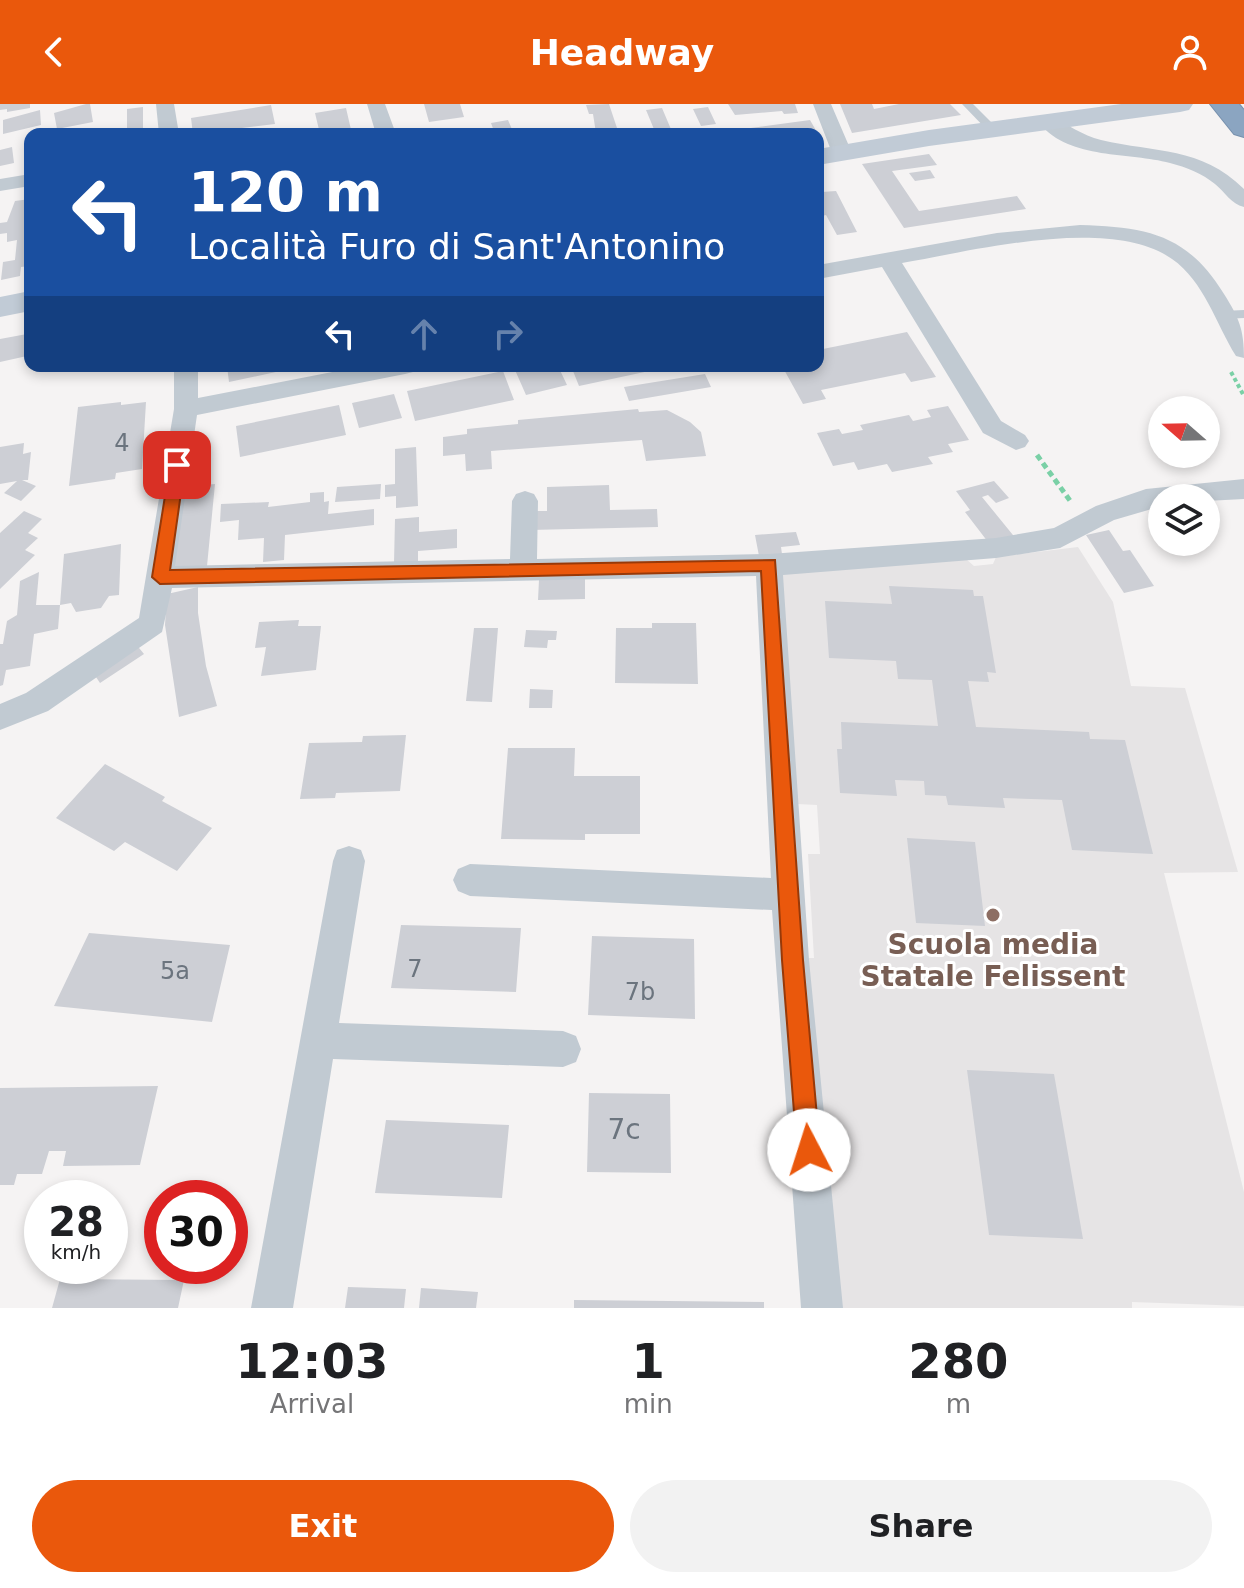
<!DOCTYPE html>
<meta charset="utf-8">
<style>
body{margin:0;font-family:"DejaVu Sans",sans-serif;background:#f2f2f2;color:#202124;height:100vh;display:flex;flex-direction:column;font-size:30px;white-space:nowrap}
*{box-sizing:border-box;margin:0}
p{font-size:26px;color:#757577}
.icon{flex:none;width:44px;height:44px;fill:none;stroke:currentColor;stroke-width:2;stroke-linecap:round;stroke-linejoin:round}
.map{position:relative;height:1204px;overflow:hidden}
.panel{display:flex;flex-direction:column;background:#fff;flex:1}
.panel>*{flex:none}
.guide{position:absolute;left:24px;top:24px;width:800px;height:244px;border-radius:16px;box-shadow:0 4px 12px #0003;background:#1a4fa0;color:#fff;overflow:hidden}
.needle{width:52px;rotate:290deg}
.buttons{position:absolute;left:1148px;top:292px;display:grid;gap:16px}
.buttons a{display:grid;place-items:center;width:72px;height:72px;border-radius:50%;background:#fff;box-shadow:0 4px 12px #0003;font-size:40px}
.speed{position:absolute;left:24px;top:1076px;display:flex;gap:16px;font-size:40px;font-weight:700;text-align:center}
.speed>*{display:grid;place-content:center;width:104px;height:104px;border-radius:50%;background:#fff;box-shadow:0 4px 12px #0003;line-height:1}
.speed small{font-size:20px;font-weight:400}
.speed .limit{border:12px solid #d22;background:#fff;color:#111}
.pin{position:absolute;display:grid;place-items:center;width:68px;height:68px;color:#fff;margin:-34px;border-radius:16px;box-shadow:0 4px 12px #0006}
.me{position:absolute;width:88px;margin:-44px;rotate:355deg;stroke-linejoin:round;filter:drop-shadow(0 0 6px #0008)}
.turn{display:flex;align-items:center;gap:28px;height:168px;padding:0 32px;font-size:36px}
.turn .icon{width:104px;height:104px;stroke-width:2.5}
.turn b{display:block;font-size:56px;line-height:68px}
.lanes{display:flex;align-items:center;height:76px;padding:0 32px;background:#0003;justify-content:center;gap:40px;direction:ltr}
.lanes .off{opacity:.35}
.eta{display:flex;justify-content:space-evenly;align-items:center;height:136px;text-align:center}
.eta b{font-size:48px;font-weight:800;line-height:56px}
.cta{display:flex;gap:16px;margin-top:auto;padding:16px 32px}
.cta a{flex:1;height:92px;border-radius:48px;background:#ea580c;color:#fff;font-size:32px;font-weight:800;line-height:92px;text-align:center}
.cta a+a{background:#f2f2f2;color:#202124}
header{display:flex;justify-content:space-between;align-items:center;height:104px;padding:0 32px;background:#ea580c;color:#fff;font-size:36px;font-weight:800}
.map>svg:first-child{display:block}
.education{fill:#e6e4e5}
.building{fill:#cdcfd5}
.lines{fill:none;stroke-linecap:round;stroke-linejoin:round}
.highway-casing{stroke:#7690ad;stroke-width:2}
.path-far1{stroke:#7ad0a6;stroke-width:4;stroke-dasharray:4 3;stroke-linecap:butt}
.path{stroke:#7ad0a6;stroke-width:5;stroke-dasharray:6 4;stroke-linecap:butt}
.lane{fill:#c1cad2;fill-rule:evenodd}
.street{fill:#c1cad2;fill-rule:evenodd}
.secondary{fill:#c1cbd6;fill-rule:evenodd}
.highway{fill:#8ba5c1;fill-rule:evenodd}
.route{fill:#ea580c;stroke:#983908;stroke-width:2}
.education-dot{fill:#8d6e63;stroke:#fff;stroke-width:3}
.labels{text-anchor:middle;stroke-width:6;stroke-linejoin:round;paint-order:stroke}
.number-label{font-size:24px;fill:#6b747e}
.education-label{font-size:28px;font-weight:bold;fill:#785e54;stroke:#fff}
.near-number-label{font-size:28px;fill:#6b747e}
</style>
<header><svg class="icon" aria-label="back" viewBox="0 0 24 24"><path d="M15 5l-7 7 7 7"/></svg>Headway<svg class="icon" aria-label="person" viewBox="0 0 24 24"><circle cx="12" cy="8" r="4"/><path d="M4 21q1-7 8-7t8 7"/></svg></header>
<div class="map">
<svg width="1244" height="1204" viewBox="0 0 1244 1204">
<rect width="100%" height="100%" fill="#f5f3f3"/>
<path class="education" d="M1078,443L1113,498L1131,582L1185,584L1238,768L1164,769L1244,1088V1202L1132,1198V1204H838L805,854H814L808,750H820L817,701L797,700L782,469L966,455L974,462L993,460L996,453Z"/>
<path class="building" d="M0,0H30V4L7,8V5L0,6Z
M86,0H90L93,18L57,25L54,9Z
M424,0H460L464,13L429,18Z
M609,0L618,27L596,29L593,10H589L586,1Z
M728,0H795L798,9L784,10L782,7L735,11Z
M840,0H872L874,5L899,0H950L961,11L852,29Z
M271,1L275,20L193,30L191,14Z
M143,3V30H127V5Z
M708,3L716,20L701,22L693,5Z
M346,4L352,30H320L315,9Z
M662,4L673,30H656L646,6Z
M40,6L41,21L3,30V16Z
M508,16L514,30H495L491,19Z
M810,16L818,30H721V28Z
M12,43L14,59L0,62V46Z
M929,50L937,61L892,67L919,107L1017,92L1026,105L904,124L862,60Z
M930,66L935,74L915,77L909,69Z
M818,81L822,88L836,87L857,128L837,131L826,111L818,113Z
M30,95V162L21,163L20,172L1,176L3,158L15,156L17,136L7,138V129L0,130V119L7,118L15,97Z
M907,228L936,273L911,278L905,269L821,286L826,295L803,300L782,262H818V246Z
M27,230V252L0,258V235Z
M227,262H299V263L229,278Z
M532,262H558L567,281L526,291L515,266Z
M571,262H668V263L579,282Z
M503,267L514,296L415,317L407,287Z
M705,270L711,283L629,297L624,283Z
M394,290L402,314L359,324L352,299Z
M121,298V301L146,298L142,365L116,369L115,375L69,382L78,303Z
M339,301L346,331L240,353L236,322Z
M948,302L969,336L948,340L953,348L928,353L933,360L892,368L887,360L858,366L854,358L833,362L817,329L839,325L842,330L863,326L860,321L909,311L913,317L931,313L927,306Z
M638,305L639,308L667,306L690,318L701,328L706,352L646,357L642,336L491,347L492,365L466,367L465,350L443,352V333L467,330V325L518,320V316Z
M24,339L23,350L31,348L28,376H22L36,382L21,397L4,389L17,377L0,380V343Z
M416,343L418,402L396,404V392L385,393V381L395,380V345Z
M994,377L1009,394L996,399L988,391L982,393L1017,436L988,438L965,408L970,406L956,387Z
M215,380L207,462L167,466L178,383Z
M381,380L380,395L335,398L337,383Z
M609,381L610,406L657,405L658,423L530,426V407H547V383Z
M324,388V398L329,397L328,410L374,405V421L285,431L284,456L263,458L264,434L238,436L239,416L220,418L221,400L269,398L268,403L310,398V389Z
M24,407L42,415L28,429L38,434L25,446L35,451L0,485V429Z
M419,413V428L457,425V444L418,447V458L394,459L395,415Z
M1109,426L1123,447L1130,446L1154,482L1124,489L1086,431Z
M796,428L800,441L781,443L782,450L759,452L755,431Z
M121,440L119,491L109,492L101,504L76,508L71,499L60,501L64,450Z
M39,468L36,501H60L58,525L34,530L30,562L6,566L3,581L0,582V540H3L7,517L17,511L20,477Z
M585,475V495L538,496L539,476Z
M889,482L973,486L974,492H983L996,569L987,568L989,578L968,577L976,623L1089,628L1090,635L1125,636L1153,750L1072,746L1062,696L1003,694L1005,704L948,701L946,692L925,691L924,677L895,676L897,692L840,689L837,645H842L841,618L938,622L932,576L898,575L896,557L829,554L825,497L892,500Z
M198,483V509L206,562L217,602L179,613L165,521L167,490Z
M299,516L298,522H321L316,566L261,572L266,543L255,544L259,518Z
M652,519H696L698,580L615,579L616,524H652Z
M474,524H498L492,598L466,597Z
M526,526L557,527L556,536H548L547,544L524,543Z
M135,539L144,550L100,579L92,567Z
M530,585L553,586L552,604H529Z
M406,631L400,687L336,689L335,694L300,695L309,639L362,638L363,632Z
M508,644H575L574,672H640V730H585V736L501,735Z
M105,660L165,693L162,697L212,724L177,767L125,738L114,747L56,714Z
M907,734L975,738L985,822L916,819Z
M401,821L521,824L516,888L391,884Z
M89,829L230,841L212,918L54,902Z
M592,832L694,835L695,915L588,911Z
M967,966L1054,970L1083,1135L989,1131Z
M158,982L140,1061L63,1062L66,1047H49L42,1070H17L14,1081H0V984Z
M589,989L670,990L671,1069L587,1068Z
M386,1016L509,1021L502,1094L375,1089Z
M60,1175L184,1176L178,1204H52Z
M348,1183L406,1185L404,1204H345Z
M421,1184L478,1188L476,1204H419Z
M574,1196L764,1198V1204H574Z"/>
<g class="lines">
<g class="highway-casing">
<path id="highway" d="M1210,0H1239L1244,6V33L1234,30Z"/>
</g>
<path class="path-far1" d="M1231,268L1244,292"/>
<path class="path" d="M1037,351L1071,398"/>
<path class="lane" d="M962,0H973L997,24V28H989Z
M1244,206V214L1223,215L1217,211L1223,207Z"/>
<path class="street" d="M156,0H174L179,30H159Z
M367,0H385L396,30H376Z
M813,0H831L852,49L849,53H835L832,49Z
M1050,14C1068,19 1082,32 1101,36C1156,49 1200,42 1244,85V103C1231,100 1225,88 1215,80C1203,70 1186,63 1170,59C1130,48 1070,56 1040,20Z
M30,70V82L0,87V75Z
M1080,121C1147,123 1187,130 1224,190C1239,214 1244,225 1244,254L1236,252C1216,220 1204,177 1172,155C1110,111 973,147 902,159L1001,317L1025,331L1029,337L1025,343L1016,346L983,329L882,163L818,175V161L997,129Z
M174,262H198V294L363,262H417L413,268L405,270L197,311L175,462L510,455L512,397L516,390L525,387L534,390L538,397L537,455L769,450L996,434L1054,424L1096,402L1146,385L1244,375V395L1206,397V394H1162V402L1114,416L1060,444L996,454L783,471L809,856L843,1204H801L772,806L470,792L458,787L453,776L458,765L470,760L771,774L756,472L172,484L162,528L48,607L0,626V600L26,589L139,514L174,305Z
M349,742L361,746L365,757L339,919L563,927L576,932L581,945L576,958L563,963L333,955L293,1204H251L333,757L337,746Z"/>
<path class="secondary" d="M1121,0H1193L1189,6L1180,8L929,42L818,61V45L929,26Z
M30,187V207L0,213V193Z"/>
<use href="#highway" class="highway"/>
</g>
<path class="route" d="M177,355L185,361L170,466L775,456L803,856L820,1046L817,1054L809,1057L800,1054L797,1046L782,856L761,467L160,480L152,473L170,361Z"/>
<circle class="education-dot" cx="993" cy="811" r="8"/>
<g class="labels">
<g class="number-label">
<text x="122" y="347">4</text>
<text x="415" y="873">7</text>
<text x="175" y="875">5a</text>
<text x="640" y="896">7b</text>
</g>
<g class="education-label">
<text x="993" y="850">Scuola media<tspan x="993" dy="32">Statale Felissent</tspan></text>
</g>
<g class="near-number-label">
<text x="624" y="1035">7c</text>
</g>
</g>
</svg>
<div class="buttons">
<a><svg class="needle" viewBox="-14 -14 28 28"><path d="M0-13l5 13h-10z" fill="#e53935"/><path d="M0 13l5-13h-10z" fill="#757577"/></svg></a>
<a><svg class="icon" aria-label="layers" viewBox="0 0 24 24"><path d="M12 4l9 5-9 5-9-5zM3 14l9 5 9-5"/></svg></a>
</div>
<div class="speed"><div>28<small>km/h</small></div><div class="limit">30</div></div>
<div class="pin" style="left:177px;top:361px;background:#d93025"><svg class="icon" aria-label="arrive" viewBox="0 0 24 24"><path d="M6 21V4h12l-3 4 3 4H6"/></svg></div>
<svg class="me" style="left:809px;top:1046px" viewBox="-20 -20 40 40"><circle r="19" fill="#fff"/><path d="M0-13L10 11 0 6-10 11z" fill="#ea580c"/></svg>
<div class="guide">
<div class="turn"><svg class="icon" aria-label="left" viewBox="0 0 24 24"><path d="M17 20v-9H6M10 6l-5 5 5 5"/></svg><div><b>120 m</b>Località Furo di Sant'Antonino</div></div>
<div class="lanes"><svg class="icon" aria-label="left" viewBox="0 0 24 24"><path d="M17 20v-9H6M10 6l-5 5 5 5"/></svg><svg class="icon off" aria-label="ahead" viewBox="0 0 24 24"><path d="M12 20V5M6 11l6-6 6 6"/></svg><svg class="icon off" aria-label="right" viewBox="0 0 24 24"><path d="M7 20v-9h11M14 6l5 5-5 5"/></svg></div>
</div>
</div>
<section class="panel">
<div class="eta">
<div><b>12:03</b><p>Arrival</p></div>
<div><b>1</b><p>min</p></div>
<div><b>280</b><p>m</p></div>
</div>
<div class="cta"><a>Exit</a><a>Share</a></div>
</section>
